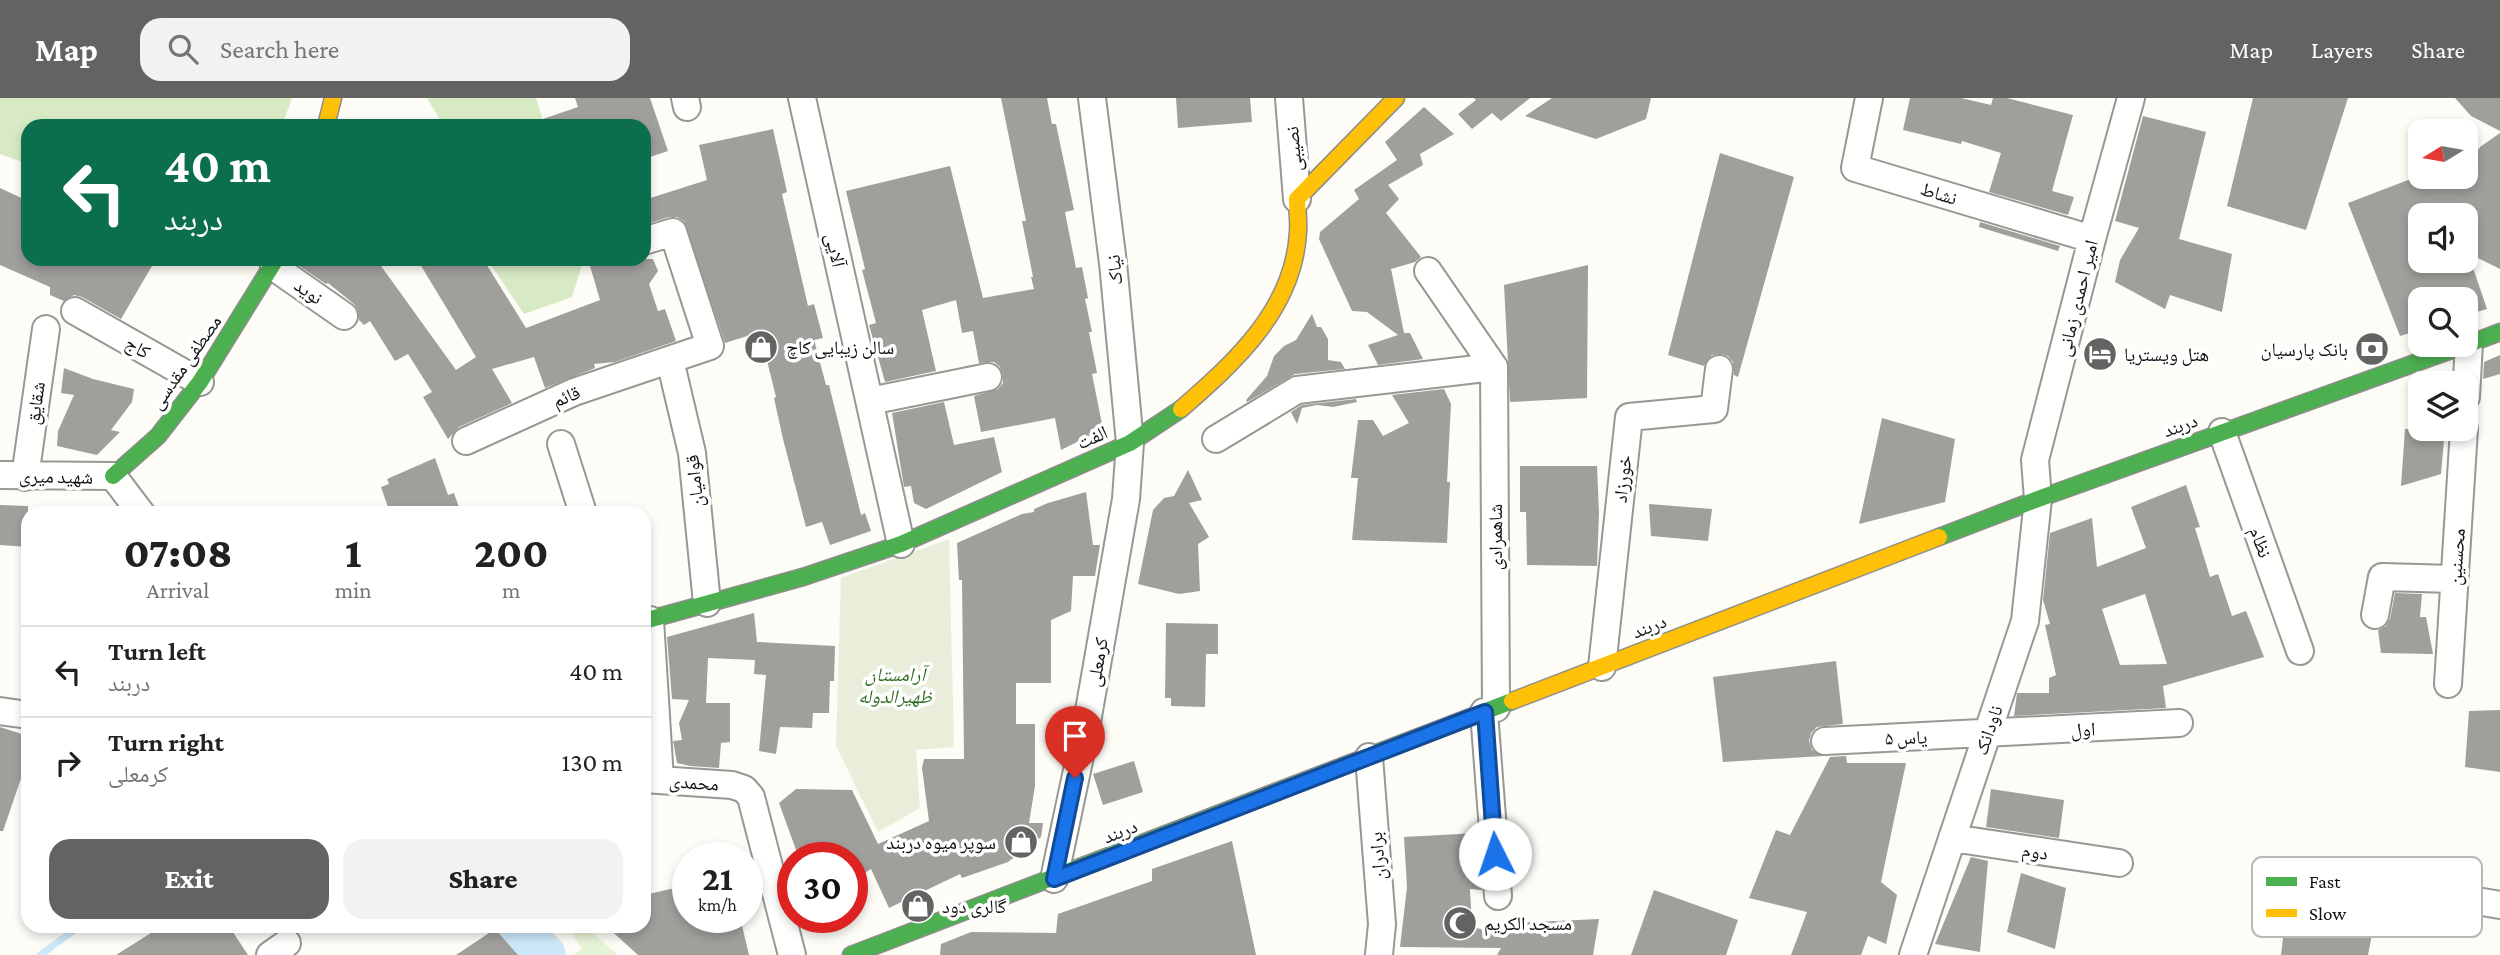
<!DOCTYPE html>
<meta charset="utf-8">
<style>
body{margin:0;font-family:"Crimson Pro","Noto Naskh Arabic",serif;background:#f2f2f2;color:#202124;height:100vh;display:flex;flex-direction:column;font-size:26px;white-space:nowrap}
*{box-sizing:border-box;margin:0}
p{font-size:23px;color:#757577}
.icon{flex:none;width:38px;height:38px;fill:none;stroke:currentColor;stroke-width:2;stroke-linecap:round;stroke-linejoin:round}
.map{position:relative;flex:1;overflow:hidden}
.sheet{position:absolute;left:21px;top:408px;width:630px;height:427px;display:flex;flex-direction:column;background:#fff;border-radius:21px;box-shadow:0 4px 10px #0003}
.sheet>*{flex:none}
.guide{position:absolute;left:21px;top:21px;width:630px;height:147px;border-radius:21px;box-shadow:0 4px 10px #0003;background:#0b6e4f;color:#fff;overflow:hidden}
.needle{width:46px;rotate:259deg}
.buttons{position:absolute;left:2408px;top:21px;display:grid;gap:14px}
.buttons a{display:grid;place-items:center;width:70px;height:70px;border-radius:14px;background:#fff;box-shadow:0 4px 10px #0003;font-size:35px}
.speed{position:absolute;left:672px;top:744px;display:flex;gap:14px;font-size:35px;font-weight:700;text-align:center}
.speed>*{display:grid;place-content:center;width:91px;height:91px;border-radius:50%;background:#fff;box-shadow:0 4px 10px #0003;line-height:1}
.speed small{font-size:18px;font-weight:400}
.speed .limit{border:10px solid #d22;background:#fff;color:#111}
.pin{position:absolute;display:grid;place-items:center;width:60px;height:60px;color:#fff;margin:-72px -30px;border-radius:50% 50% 50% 0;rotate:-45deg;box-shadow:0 0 7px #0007}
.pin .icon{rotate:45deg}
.me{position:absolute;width:77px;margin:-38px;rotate:356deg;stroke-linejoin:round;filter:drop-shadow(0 0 5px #0008)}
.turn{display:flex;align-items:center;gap:24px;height:147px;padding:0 28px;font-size:32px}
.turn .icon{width:91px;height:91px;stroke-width:2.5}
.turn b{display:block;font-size:49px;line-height:60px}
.eta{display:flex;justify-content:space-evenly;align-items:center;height:119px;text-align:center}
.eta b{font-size:42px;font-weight:800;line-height:49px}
.cta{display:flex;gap:14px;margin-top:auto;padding:14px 28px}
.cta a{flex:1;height:80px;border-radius:21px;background:#646362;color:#fff;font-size:28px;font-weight:800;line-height:80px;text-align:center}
.cta a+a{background:#f2f2f2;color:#202124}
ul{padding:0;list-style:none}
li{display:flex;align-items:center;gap:21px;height:91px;padding:0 28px;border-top:2px solid #e0e0e0}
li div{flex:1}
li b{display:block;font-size:26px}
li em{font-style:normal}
header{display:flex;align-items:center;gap:42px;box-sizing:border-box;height:98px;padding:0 35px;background:#646362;color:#fff}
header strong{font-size:33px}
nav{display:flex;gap:38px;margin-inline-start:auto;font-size:24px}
.search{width:490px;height:63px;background:#f2f2f2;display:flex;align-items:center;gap:18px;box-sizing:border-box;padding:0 24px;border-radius:21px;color:#757577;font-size:26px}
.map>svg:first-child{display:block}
.green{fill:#e7f3d7}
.forest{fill:#d8eac5}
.cemetery{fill:#e9eedb}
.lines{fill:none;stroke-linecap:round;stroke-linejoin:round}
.stream{stroke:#cde8f7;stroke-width:7}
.river{stroke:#cde8f7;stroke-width:40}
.building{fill:#a19f9c;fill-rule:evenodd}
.street-casing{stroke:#979795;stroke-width:30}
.fast-casing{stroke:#8e8d8b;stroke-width:19}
.slow-casing{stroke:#8e8d8b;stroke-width:19}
.street{stroke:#fffffe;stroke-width:26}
.fast{stroke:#4caf50;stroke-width:16}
.slow{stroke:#ffc107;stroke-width:16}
.route-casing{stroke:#114b97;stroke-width:18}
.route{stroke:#1a73e8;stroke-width:12}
.labels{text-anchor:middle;stroke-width:7;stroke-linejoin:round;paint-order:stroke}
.street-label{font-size:19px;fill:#111;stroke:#fff}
.poi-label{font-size:19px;fill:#111;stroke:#fff;text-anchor:start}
.park-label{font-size:19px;font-style:italic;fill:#2f6b1f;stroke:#fff}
.key{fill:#fff;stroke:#b8b8b8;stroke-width:2}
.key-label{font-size:19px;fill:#111}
</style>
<header>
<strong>Map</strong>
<div class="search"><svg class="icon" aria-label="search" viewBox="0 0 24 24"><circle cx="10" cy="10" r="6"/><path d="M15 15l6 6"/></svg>Search here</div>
<nav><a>Map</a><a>Layers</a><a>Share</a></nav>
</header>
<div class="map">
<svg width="2500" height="857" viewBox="0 0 2500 857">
<rect width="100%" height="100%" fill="#fdfcf7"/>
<path class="green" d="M568,828H593L595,837L618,857H573L582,851Z"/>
<path class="forest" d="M0,0H292L282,28H28V66L0,56Z
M427,0H536L545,28H444Z
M487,161H584L572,199L524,216Z"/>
<path class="cemetery" d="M949,441L954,649L916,652L920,710L878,734L836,648L841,480Z"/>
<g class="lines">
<path class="stream" d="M40,857L80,828"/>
<path class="river" d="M517,828L546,857"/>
</g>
<path class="building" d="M575,0H650L668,53L644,61V28H532L531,25L578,9Z
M1001,0H1047L1052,26H1056L1074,112L1065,114L1076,170L1082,169L1088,200L1085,201L1092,234H1089L1097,275L1092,276L1103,331L1061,352L1055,320L981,334L974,298L998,291L1003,285V277L1000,269L994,264L979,265L973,233L962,235L956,202L922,212L936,273L885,284L869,227L876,225L862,172L865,171L846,93L950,68L983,200L1034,191L1031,179H1033L1022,123H1026Z
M1176,0H1250L1252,24L1178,30Z
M1474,0H1530L1501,23L1492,15L1472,31L1458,16L1476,2Z
M1552,0H1651L1646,21L1596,41L1525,18Z
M1910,0H1961L1991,7L1993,0H2007L2073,17L2052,93L2074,99L2068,117L1989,94L2001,55L1962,43L1961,46L1903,32Z
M2253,0H2348L2306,132L2227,108Z
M2455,0H2500V33L2471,18Z
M1424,9L1454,36L1420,56L1423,67L1388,87L1399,101L1386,115L1421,159L1415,164L1391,171L1404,235H1410L1423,261L1378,267L1368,247L1398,237L1367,214L1352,213L1319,141L1320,134L1359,101L1354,92L1397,62L1385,44Z
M2143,18L2206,34L2179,141L2232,156L2222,214L2170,197L2165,211L2115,184L2120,162L2139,130L2115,123Z
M773,31L787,94L782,96L808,208L814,206L823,240L814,242L826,287H829L834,307L861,417L865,415L871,433L830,447L822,424L806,429L783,341L774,300L776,299L760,234L725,245L684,123L677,119H669L644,127V102L707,82L699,47Z
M2500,35V171L2466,154V117H2420V163H2466V159L2469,158L2487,211L2466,217V201H2420V232L2400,238L2348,105L2416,79H2466V69L2480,49Z
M1720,55L1794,79L1738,279L1734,277L1733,264L1728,258L1722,256L1712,257L1704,268L1668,257Z
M0,90L28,103V161H156L121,221L82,199L74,197L64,203L50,197V189L0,167Z
M1980,124L2060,148L2058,153L1979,129Z
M300,161H376L456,272L476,259L417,161H483L526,230L600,202L588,161H653L658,173L649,186L658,213L665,211L676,243L615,264L594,266L595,270L545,290L534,259L492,271L512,305L459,329L448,341L423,299L432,294L408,256L395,263L370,223L364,227L359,222L358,212L354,206L328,185L326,186L298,167Z
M1588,167L1587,300L1510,304L1504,187Z
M1312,216L1317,229H1321L1328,241V262L1341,264L1345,271L1295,276L1247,304L1246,302L1267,278L1274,258L1284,248L1296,242Z
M2500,257V276L2483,281L2484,264Z
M64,270L93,281L134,291L132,304L111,332L120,334L97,357L57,348L58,333L74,297L61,295Z
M1444,291L1451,306L1447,384H1450L1447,445L1352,442L1358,380H1351L1358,322H1373L1383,338L1409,325L1392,297Z
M1356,301L1357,304L1333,309L1317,307L1302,310L1297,326L1291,314L1302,307Z
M944,304L954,347L994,339L1002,374L926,411L914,405L911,388L904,389L892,315Z
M1882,320L1955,341L1945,404L1859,426Z
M2405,331H2445L2441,376L2401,388Z
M435,360L448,397L454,395L461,415H390L381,389L389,386L387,381Z
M1520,368H1597L1599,415L1597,468L1527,467L1526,414H1520Z
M1188,372L1202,402L1189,405L1209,439L1198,446L1200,493L1179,496L1138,486L1153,412L1164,400L1174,398Z
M2186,387L2200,429L2195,430L2210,479L2218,476L2232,518L2246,513L2264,559L2163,588L2166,610L2014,618L2017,595H2049V580L2056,577L2045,527L2050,526L2043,502L2050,435L2092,420L2097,469L2146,450L2131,409ZM2145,496L2167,566L2120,567L2102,511Z
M1086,394L1093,447H1100L1095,478H1073L1071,513L1051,522V585H1016V626H1035V688L1029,725H1043L1041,739L1008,764L962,780L960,776L889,810L871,771L852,783V760H799L779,705L796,691L852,692L878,746L929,723L922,670L924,661H964L962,482H959L957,445L1022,416L1034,414V411L1048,405Z
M1649,406L1712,411L1708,443L1651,438Z
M0,407L28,408V449L0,447Z
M2395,495L2422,496L2420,519H2426L2433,556L2381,555L2378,532L2386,528L2390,521Z
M754,515L757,544L835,548L834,583H830L829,615H813L812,630L780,629L776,656L759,653L766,577L754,576L755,562L708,560L706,605H730V644L721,645L719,670L690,668L677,665L673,643L682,642L679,625L689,602L672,601L667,539Z
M1166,525L1218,526V556H1206L1205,609L1171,608V600H1165Z
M1836,563L1843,626L1817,629L1811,635L1809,643L1812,652L1823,658L1723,664L1713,579Z
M2500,612V674L2465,669L2469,613Z
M0,629L28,638V660L3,733H0Z
M1846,658L1847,665H1906L1881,784L1897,797L1886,846L1868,838L1861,857H1791L1807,814L1749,800L1776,732L1790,737L1830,659Z
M1134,663L1143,694L1103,707L1093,676Z
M1991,691L2064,702L2059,740L1986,729Z
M1477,735L1482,792L1470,791L1472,829L1506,837L1511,825L1599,821L1593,857H1497L1501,850L1400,849L1407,789L1404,739Z
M1232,743L1256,857H940L941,846L971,834L1056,835L1058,816L1152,783V771Z
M1971,759L1988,763L1980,854L1935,846Z
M2021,775L2066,790L2055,851L2007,834Z
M688,787V819H740L749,857H638L606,828H644V797Z
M1654,792L1738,822L1726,857H1631Z
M2288,797L2378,805L2368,857H2281Z
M162,828H229L248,857H116Z
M495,831L518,857H456Z"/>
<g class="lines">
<g class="street-casing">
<path id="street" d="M685,0L687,9
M802,0L901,446
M1289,0L1297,101
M1869,0L1855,70L2092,141
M274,169L344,218
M1428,173L1494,269
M75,213L200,284
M670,262L692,355L707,505
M2466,299L2469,245
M870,303L988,279
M2222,334L2300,553
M1216,341L1297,292L1494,269L1496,610
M466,343L574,294L710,248L673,134L644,143
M561,346L583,415
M0,377L113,378L141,415
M25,379L46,231
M2375,517L2382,479L2454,481
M650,522L660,682
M1602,569L1629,319L1714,311L1719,271
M2448,586L2464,331
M0,613L28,617
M1484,614L1498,798
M1825,643L2179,625
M1369,659L1382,826L1379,857
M644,681L732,687L744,691L751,699L792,857
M1952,740L2119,765
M1054,781L1086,630L1126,401L1130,345L1113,165L1092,0
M2393,789L2500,807
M270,857L287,845
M1913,857L2025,523L2038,401L2035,362L2092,141L2131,0"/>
</g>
<g class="fast-casing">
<path id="fast" d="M2466,247L2500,234
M113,378L158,338L200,284L276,161
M1939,439L2038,401L2465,247
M644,523L803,479L901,446L1130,345L1181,311
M851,857L1512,603"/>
</g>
<g class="slow-casing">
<path id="slow" d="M326,28L333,0
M1181,311C1235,264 1294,211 1298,134C1299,123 1297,112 1297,101L1396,0
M1512,603L1939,439"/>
</g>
<use href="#street" class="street"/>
<use href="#fast" class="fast"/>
<use href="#slow" class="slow"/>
</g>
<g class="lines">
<g class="route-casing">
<path id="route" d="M1075,680L1054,781L1485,614L1495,756"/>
</g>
<use href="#route" class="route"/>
</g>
<defs>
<g id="shop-disc" transform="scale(1.75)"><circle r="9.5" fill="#646362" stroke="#fff"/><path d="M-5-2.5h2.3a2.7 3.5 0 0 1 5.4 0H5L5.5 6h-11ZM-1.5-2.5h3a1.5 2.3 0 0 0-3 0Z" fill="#fff"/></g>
<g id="bank-disc" transform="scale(1.75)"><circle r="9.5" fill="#646362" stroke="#fff"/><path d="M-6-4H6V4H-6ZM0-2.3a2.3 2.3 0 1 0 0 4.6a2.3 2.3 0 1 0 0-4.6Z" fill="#fff"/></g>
<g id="hotel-disc" transform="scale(1.75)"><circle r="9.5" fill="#646362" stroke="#fff"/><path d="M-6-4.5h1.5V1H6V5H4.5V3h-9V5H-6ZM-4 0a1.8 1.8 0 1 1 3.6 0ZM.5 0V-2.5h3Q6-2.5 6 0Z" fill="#fff"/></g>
<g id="mosque-disc" transform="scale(1.75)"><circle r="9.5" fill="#646362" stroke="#fff"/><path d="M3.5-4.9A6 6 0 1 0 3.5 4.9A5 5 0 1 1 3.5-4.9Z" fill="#fff"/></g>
</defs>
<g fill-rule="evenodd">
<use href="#shop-disc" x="761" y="249"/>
<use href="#bank-disc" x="2372" y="251"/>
<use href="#hotel-disc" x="2100" y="256"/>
<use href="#shop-disc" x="1021" y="744"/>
<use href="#shop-disc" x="918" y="808"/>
<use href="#mosque-disc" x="1460" y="825"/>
</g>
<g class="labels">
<g class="street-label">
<text transform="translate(1293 51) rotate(-95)" y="7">نصیبی</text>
<text transform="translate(1939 95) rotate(17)" y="7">نشاط</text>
<text transform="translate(836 152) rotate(78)" y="7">آلایی</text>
<text transform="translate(1114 172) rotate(-96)" y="7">نیاک</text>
<text transform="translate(309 193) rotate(35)" y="7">نوید</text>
<text transform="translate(2077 200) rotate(-76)" y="7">امیر احمدی زمانی</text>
<text transform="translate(138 249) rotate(30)" y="7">کاج</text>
<text transform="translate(185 264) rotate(-55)" y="7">مصطفی مقدسی</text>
<text transform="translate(566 298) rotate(-22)" y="7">قائم</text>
<text transform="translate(35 305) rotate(-82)" y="7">شقایق</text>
<text transform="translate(2180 327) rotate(-20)" y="7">دربند</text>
<text transform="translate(1092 339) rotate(-24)" y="7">الفت</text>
<text transform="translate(56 378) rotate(1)" y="7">شهید میری</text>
<text transform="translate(1622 381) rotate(-84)" y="7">خورزاد</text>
<text transform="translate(694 383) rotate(-96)" y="7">قوامیان</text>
<text transform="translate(1495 439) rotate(-90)" y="7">شاهمرادی</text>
<text transform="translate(2261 444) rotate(70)" y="7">نظام</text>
<text transform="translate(2456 459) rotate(-86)" y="7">محسنین</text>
<text transform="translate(1649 528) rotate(-21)" y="7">دربند</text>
<text transform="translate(1097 564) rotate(-80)" y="7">کرمعلی</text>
<text transform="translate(2083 631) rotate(-3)" y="7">اول</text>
<text transform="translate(1988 632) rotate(-71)" y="7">ناودانک</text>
<text transform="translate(1906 639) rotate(-2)" y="7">یاس ۵</text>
<text transform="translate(694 684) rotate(4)" y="7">محمدی</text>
<text transform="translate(1120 733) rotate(-21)" y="7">دربند</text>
<text transform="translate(2035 753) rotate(8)" y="7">دوم</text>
<text transform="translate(1377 758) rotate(-95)" y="7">برادران</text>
</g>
<g class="poi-label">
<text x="786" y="256">سالن زیبایی کاچ</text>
<text x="2348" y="258" text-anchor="end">بانک پارسیان</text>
<text x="2124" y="263">هتل ویستریا</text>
<text x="996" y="751" text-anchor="end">سوپر میوه دربند</text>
<text x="942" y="815">گالری دود</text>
<text x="1484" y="832">مسجد الکریم</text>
</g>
<g class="park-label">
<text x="895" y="583">آرامستان<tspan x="895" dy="22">ظهیرالدوله</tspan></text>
</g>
</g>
<rect x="2252" y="759" width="230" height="80" rx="10" class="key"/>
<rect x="2266" y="779" width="31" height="9" fill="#4caf50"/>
<rect x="2266" y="811" width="31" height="8" fill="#ffc107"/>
<g class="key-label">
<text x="2309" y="790">Fast</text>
<text x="2309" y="822">Slow</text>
</g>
</svg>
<div class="buttons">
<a><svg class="needle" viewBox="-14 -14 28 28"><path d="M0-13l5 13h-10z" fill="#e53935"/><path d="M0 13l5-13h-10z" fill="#757577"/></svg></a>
<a><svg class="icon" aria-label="sound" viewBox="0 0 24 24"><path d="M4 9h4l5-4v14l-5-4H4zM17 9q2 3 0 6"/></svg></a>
<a><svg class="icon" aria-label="search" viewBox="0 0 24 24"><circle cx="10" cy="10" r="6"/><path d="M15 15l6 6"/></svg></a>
<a><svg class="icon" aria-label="layers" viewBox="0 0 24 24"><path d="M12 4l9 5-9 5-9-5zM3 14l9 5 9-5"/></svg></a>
</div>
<div class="speed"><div>21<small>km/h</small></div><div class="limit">30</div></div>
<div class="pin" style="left:1075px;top:680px;background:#d93025"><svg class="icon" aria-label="arrive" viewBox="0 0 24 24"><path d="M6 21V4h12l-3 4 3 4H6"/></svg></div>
<svg class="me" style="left:1495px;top:756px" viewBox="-20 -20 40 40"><circle r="19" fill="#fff"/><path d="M0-13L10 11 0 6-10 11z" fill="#1a73e8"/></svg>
<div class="guide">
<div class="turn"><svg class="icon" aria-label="left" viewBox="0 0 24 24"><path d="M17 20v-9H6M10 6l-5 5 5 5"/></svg><div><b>40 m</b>دربند</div></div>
</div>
<section class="sheet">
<div class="eta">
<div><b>07:08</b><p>Arrival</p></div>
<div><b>1</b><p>min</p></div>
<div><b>200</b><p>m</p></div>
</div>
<ul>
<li><svg class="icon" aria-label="left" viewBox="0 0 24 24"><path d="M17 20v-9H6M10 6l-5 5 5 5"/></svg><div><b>Turn left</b><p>دربند</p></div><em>40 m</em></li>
<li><svg class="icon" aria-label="right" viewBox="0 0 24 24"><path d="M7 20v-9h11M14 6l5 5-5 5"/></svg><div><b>Turn right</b><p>کرمعلی</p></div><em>130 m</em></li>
</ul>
<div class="cta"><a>Exit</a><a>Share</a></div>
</section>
</div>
